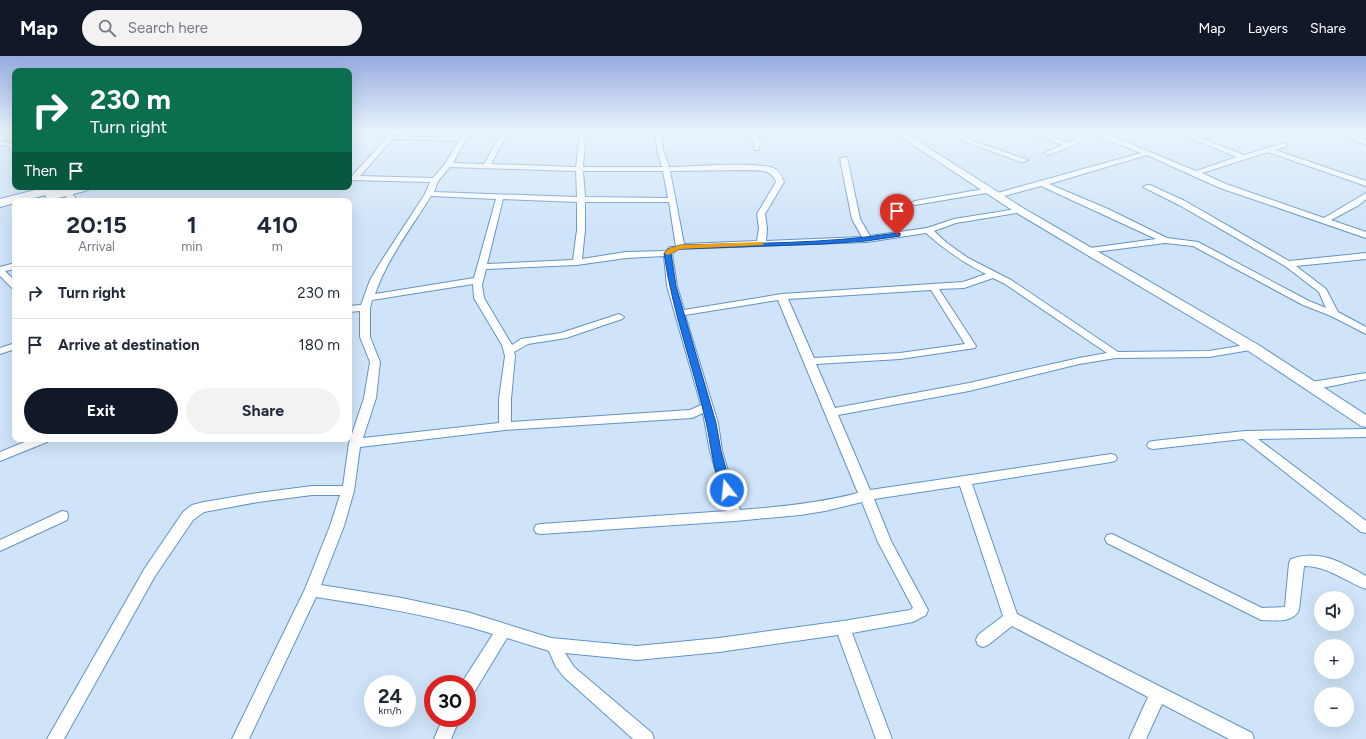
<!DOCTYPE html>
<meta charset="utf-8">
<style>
body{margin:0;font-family:Figtree,sans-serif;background:#f2f2f3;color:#1f2937;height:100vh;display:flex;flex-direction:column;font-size:15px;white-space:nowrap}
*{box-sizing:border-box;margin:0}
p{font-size:13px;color:#747a83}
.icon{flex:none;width:22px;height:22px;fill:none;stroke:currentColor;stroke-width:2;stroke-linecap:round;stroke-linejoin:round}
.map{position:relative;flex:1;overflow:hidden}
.side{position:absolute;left:12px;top:142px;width:340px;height:244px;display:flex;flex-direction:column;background:#fff;border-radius:8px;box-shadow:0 4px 16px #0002}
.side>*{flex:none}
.banner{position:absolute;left:12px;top:12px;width:340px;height:122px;border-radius:8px;box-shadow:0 4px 16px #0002;background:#0b6e4f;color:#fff;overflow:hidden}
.fabs{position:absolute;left:1314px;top:535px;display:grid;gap:8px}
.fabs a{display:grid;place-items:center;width:40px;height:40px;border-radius:50%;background:#fff;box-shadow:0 4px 16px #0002;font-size:20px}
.speed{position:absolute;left:364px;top:619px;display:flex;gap:8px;font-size:20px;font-weight:700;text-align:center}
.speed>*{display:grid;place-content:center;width:52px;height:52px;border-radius:50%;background:#fff;box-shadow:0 4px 16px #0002;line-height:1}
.speed small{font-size:10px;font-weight:400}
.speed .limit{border:6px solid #d22;background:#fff;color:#111}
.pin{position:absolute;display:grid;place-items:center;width:34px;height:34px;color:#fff;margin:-41px -17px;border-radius:50% 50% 50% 0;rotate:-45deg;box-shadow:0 0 4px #0007}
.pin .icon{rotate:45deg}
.me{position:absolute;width:44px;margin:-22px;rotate:344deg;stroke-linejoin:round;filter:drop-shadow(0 0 3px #0008)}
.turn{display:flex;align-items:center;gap:14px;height:84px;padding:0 12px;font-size:18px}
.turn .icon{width:52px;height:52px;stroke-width:2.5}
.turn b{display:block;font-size:28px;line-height:34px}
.then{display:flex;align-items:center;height:38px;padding:0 12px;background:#0003;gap:8px;font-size:15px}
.eta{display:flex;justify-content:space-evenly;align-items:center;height:68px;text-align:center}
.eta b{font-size:24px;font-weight:700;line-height:28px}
.button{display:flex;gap:8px;margin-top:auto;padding:8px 12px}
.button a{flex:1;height:46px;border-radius:24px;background:#111827;color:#fff;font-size:16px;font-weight:700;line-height:46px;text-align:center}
.button a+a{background:#f2f2f3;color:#1f2937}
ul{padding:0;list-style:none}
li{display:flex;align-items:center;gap:12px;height:52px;padding:0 12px;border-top:1px solid #e0e1e3}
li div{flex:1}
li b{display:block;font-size:15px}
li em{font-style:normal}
header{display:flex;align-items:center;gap:24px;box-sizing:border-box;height:56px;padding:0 20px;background:#111827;color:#fff}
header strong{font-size:19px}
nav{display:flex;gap:22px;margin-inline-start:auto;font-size:14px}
.search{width:280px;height:36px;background:#f2f2f3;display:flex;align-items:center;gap:10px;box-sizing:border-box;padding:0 14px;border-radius:22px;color:#747a83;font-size:15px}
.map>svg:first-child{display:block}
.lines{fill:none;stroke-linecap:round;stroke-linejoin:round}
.minor-casing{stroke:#6293c4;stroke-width:2}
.tertiary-casing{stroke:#6293c4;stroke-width:2}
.primary-casing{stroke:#6293c4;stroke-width:2}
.minor{fill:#fff;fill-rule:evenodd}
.tertiary{fill:#fff;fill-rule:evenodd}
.primary{fill:#fff;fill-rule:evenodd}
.route{fill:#1a73e8;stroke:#114b97}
.slow{fill:#f59e0b}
</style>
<header>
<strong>Map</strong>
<div class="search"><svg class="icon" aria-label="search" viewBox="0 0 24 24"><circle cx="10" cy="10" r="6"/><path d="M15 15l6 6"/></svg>Search here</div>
<nav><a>Map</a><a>Layers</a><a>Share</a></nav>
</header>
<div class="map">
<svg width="1366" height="683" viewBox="0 0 1366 683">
<rect width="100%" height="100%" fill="#cfe4f9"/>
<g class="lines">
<g class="minor-casing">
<path id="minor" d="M465,75H471L453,107L484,108L503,75H509L491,108L576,111L580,75H586L583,111H662L657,93L655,75H661L663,93L669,111C688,111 762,105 775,113C780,116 782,121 784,126L765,158L767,172L766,185L862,181L852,163L840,103L844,101H847L860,163L870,180L927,172L954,163L1022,152V156L956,167L934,175L947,187L968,202L1011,224L1118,296L1209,295L1252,288L1256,289L1257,291L1256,293L1209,301L1116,302L1079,308L969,335L838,359L870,434L1111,398L1115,399L1117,402L1115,405L1111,406L972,428L1017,558L1252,677L1254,683H1229L1162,648L1146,683H1129L1148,641L1012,570L988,589L983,591L978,589L976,584L978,579L1003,560L960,430L874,443L891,485L928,554L926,559L913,566L852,577L892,683H876L838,579L719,596L637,604L565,597L574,611L652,677L654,683H633L564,621L556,611L549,595L507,582L473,638L467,641V628H461L493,578C435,560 376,550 316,541L249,683H232L305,533L330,470L340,439H312L258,446L204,456L193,464L155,520L64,683H47L145,512L183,456L192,449L204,446L258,437L312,430H343L349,387L364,342L370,306L360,281V255L349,256V250L361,249L370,224L382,204L425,138L430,126L350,124L349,120H352L384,85L387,80L461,81ZM392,83L459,85L445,108L433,122L360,120L389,87ZM450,111L576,115L577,141L434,136L438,125ZM745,114C759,115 771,112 776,126L757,158L759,172L757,185L684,188L670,115ZM583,115H663L668,142L585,141ZM431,140L496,143L474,222L375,238C387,203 411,172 431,140ZM503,143L577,146V174L573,204L487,208ZM585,146H669L676,191H670L666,195L626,196L582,203L585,174ZM926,177C945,194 964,207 986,218L963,226L782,238L684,254L677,230L672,198L677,193L867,186ZM664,200L667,230L701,349L690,354L511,366V343L515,300L514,296L528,288L566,282L622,263L624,261L619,258L561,277L521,283L512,289L484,242L482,229L486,213L577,209L626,202ZM993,222L1005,228L1107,297L1079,302L969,327L835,352L816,308L900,303L975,292L976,290L939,233L964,232ZM473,228L474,242L502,289L505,300L499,343V367L363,382L376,342L380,306L370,281V252L372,244ZM931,234L965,288L900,297L814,302L788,243ZM778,244L858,437C819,447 780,451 740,454L722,395L718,367L685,259ZM703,357L710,395L727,455L541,468L536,469L534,473L536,477L541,478L735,465L800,459L825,455L862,446L878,486L913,552L910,554L843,565L719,582L637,590L551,582L467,556L402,542L321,529L344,470L354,435L360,391L505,374L692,362Z
M746,75H752L760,86L759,94H755L754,86Z
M953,75H960L967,83L1028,104L1024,106H1021L963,85Z
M1023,75H1033L1069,87L1088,75H1099L1196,115L1237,101L1174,75H1183L1244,99L1285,87L1288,89L1287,90L1275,94L1366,125V130L1268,96L1202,117L1226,128L1324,162L1366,137V143L1359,149L1331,164L1366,176V182L1220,132L1147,99L1049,128L1108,153L1167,182L1198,186L1309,245L1326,252L1319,236L1285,210L1179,149L1143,131L1147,129H1150L1185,145L1289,205L1366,197V203L1296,210L1326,233L1338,256L1366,271V278L1331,260L1303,249L1193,190L1165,187L1087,197L1086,195L1090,192L1156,183L1041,130L997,142L993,140L994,138L1141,97L1093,78L1072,90L1048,99L1045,97L1046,96L1063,89Z
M1338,75H1347L1366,84V89Z
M0,85L15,89V96L8,90L0,89Z
M989,132L993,134L992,136L915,149L911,147L915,145Z
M63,134H69L78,145H70L62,136Z
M15,207V213L5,215L15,225V233L12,232L0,220V211Z
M15,287V293L0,298V292Z
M1366,317V323L1312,334L1308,333L1307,330L1308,327L1312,326Z
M1366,373V381L1258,383L1366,465V477L1361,476L1243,383L1153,393L1149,392L1147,389L1149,386L1153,385L1245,375Z
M32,383H49L47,386L0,405V396Z
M62,455L67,456L68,460L67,464L0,495V484Z
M1112,478L1262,552L1285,551L1289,507L1291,503C1320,493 1341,506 1366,520V533C1344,525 1328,510 1304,510L1299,554C1292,568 1274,564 1261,564L1107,487L1105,483L1107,479Z
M443,662H460L451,683H434Z"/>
</g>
<g class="tertiary-casing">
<path id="tertiary" d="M892,75H902L1023,152L1257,288L1366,359V371L1361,370L1247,294L1015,156Z"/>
</g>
<g class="primary-casing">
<path id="primary" d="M47,131H90L88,134L51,144L47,143L45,139L23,145H15V147L0,151V143Z"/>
</g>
<use href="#minor" class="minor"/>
<use href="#tertiary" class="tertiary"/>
<use href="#primary" class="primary"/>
</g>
<linearGradient id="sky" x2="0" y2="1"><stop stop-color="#96abe0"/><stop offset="0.44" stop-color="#e9f3fc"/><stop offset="1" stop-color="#e9f3fc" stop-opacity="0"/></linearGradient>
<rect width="1366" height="171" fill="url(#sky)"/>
<path class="route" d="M897,177H900V180L866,185L823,188L680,193L671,197L676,230L716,367L721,395L732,434L731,437H724C713,418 711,387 706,366C693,309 672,255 664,197L668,193L680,189C752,187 825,188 897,177Z"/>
<path class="slow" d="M761,186H763V189L680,193L668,199L664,197L668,193L680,189Z"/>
</svg>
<div class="fabs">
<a><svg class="icon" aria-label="sound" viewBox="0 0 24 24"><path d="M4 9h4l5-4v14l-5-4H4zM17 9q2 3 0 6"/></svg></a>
<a>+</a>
<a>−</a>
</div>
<div class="speed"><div>24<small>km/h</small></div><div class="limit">30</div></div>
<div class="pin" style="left:897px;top:179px;background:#d93025"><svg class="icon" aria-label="arrive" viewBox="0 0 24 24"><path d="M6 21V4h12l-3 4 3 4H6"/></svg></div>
<svg class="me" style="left:727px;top:434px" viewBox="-20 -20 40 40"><circle r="17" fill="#1a73e8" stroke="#fff" stroke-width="3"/><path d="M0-11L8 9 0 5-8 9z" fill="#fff"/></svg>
<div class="banner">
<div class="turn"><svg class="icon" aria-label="right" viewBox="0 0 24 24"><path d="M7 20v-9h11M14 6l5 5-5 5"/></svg><div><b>230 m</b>Turn right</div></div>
<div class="then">Then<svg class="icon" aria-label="arrive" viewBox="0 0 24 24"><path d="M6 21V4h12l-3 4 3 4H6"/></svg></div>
</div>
<section class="side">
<div class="eta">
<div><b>20:15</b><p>Arrival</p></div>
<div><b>1</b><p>min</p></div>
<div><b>410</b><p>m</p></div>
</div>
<ul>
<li><svg class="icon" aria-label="right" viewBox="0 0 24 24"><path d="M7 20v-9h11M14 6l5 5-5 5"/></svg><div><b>Turn right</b></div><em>230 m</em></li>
<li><svg class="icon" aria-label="arrive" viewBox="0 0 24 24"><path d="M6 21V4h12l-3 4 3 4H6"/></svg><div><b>Arrive at destination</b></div><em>180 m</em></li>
</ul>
<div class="button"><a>Exit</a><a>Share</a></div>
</section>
</div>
